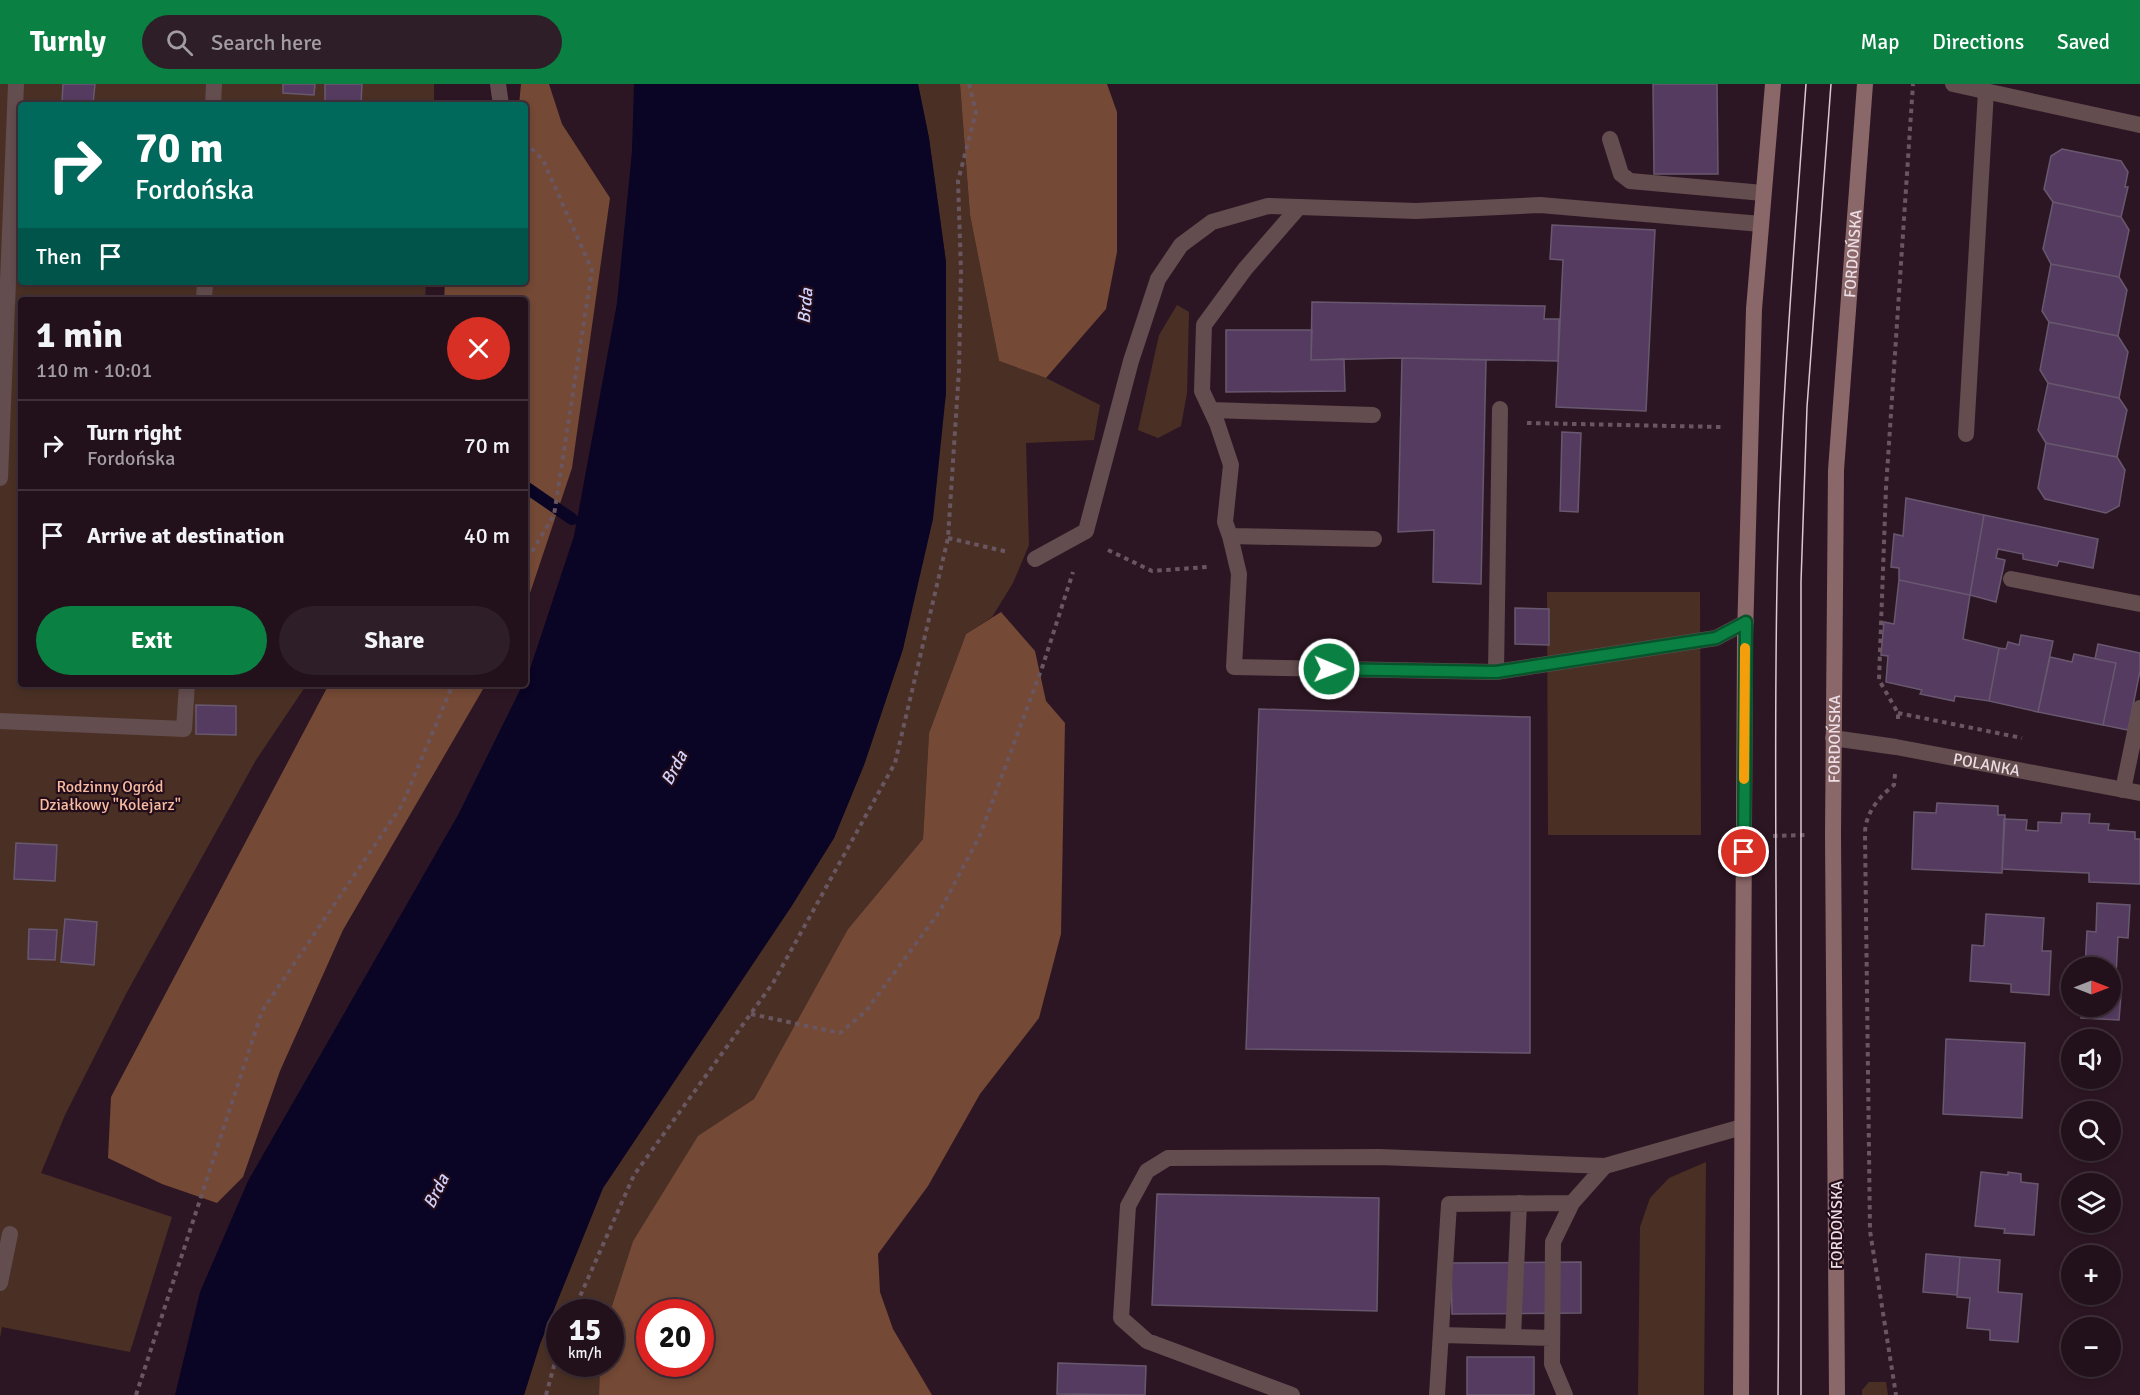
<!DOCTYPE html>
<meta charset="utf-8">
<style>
body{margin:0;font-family:Signika,sans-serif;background:#2e1e27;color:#f1f3f6;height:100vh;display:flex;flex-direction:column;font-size:22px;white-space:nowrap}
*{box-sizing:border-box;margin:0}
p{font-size:20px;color:#a29da2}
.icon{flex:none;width:33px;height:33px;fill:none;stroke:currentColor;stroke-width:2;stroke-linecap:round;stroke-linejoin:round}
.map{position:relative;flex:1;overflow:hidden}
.side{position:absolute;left:18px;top:213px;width:510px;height:390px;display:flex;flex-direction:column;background:#22101a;border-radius:6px;box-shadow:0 3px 9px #0003,0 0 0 2px #3f3039}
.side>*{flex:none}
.guide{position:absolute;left:18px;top:18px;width:510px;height:183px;border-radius:6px;box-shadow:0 3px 9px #0003,0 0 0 2px #3f3039;background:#00695c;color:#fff;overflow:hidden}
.needle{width:39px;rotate:90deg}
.controls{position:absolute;left:2061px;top:873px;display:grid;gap:12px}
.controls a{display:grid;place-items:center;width:60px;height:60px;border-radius:50%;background:#22101a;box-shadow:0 3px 9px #0003,0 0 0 2px #3f3039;font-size:30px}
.speed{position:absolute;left:546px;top:1215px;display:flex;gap:12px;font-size:30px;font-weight:700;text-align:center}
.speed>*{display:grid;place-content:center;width:78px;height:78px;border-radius:50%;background:#22101a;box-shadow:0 3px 9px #0003,0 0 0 2px #3f3039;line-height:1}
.speed small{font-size:15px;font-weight:400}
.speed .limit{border:9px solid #d22;background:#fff;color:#111}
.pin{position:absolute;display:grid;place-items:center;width:51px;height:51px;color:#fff;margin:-26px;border:3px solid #fff;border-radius:50%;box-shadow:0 2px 6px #0007}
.me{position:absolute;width:66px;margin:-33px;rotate:91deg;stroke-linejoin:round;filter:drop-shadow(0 0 4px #0008)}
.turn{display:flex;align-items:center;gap:21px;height:126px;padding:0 18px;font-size:27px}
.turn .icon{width:78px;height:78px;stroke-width:2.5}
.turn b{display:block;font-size:42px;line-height:51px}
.then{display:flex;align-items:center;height:57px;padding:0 18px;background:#0003;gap:12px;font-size:22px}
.round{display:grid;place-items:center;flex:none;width:63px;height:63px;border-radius:32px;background:#2e1e27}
.summary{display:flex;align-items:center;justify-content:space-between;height:102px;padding:0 18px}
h1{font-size:36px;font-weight:700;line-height:45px}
.button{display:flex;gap:12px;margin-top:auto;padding:12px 18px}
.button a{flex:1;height:69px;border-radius:36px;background:#0b8043;color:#fff;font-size:24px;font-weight:700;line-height:69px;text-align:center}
.button a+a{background:#2e1e27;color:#f1f3f6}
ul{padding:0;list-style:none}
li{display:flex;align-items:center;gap:18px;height:90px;padding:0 18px;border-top:2px solid #3f3039}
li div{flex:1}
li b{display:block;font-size:22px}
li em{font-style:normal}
header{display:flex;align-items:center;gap:36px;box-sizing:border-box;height:84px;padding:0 30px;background:#0b8043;color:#fff}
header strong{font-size:28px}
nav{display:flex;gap:33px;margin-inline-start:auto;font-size:21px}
.search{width:420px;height:54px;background:#2e1e27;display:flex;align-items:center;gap:15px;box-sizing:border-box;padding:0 21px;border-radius:33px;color:#a29da2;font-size:22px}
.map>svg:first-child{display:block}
.green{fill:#4a3024}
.forest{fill:#744935;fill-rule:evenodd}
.water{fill:#0a0425}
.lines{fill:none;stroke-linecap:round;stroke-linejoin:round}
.stream{stroke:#0a0425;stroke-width:12}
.building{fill:#543b5f;stroke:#68586f;stroke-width:1.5}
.path{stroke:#6a5661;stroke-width:4;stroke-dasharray:4.5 4.5;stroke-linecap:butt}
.service{stroke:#634d4e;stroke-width:16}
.minor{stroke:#634d4e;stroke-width:16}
.secondary{stroke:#8a6768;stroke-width:16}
.tram{stroke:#dac9d1;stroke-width:1.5}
.route-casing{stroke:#07532c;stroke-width:15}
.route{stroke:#0b8043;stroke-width:10}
.slow{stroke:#f59e0b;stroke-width:10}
.labels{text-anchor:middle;stroke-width:4.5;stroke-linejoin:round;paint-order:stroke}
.street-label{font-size:16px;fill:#eddde5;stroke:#230d1a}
.park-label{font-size:16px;fill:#f7bca0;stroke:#230d1a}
.water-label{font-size:18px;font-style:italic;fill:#d1d2fc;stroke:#230d1a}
</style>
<header>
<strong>Turnly</strong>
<div class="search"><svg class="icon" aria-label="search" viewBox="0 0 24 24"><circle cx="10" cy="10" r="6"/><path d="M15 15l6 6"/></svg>Search here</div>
<nav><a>Map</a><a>Directions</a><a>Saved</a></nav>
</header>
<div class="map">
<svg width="2140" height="1311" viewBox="0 0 2140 1311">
<rect width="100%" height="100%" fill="#2d1623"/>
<path class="green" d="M0,0H434V21H21V198H426L425,216H21V600H307L256,676L127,908L65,1031L41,1089L172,1133L130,1268L2,1243L0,1254Z
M918,0H960L970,131L999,277L1046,294L1100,321L1094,356L1026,359L1029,461L1013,499L992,533L966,550L929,649L923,755L848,845L754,1015L698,1053L633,1157L610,1228H560V1280H600L599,1311H524L540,1260L603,1104L791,823L834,754L864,681L903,565L946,309V178L929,54Z
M1177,221L1189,228L1187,309L1181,342L1158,354L1138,346L1159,251Z
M1547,508H1700L1701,751H1548Z
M1706,1078L1704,1311H1638L1640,1143L1650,1114L1669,1094Z
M1869,1298H1886L1888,1311H1862V1306Z"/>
<path class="forest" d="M521,0H549L562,40L610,114L572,384L525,524V216H444L445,198H525V21H519Z
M960,0H1107L1117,28V168L1106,225L1046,294L999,277L970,131Z
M1001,528L1035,567L1046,617L1065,639L1061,850L1039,934L980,1010L928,1102L878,1170L880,1208L893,1245L932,1311H599L600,1280H610V1228L633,1157L698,1052L754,1015L848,845L923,755L929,649L966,550ZM650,1228H700V1280H650Z
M329,600H486L343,846L280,987L243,1093L217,1119L162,1100L108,1074L111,1013Z"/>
<path class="water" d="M634,0H918L929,54L946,178V309L933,435L903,565L864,681L834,754L791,823L603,1104L540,1260L524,1311H175L200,1208L248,1097L458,731L523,600H525L574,452L617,219L632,67Z"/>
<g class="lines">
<path class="stream" d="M527,404L572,435"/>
</g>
<path class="building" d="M63,0H95L93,20L62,19Z
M283,0H315L314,11L283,9Z
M325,0H362L361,19L325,18Z
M1653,0H1717L1718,90H1654Z
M2062,65L2121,77L2128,88L2125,103H2128L2121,133L2053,118L2044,105L2051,72Z
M2053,118L2121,133L2129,146L2119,193L2051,180L2043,165Z
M1552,141L1655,146L1646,327L1556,323L1563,176L1550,175Z
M2051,180L2119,193L2127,206L2118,252L2049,238L2042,227Z
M1312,218L1545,222L1544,235H1559L1558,277L1402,274L1311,276Z
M2049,238L2118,252L2128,268L2119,314L2048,299L2040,286Z
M1226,246H1312L1311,276L1344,275L1345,307L1226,308Z
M1402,274L1486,276L1481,500L1433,498L1434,446L1398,448Z
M2048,299L2119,314L2127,326L2117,373L2046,359L2038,346Z
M1562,348L1581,349L1578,428L1560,427Z
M2046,359L2117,373L2125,386L2119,422L2106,429L2045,415L2038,404Z
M1906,414L1984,431L1970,511L1899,496V484L1891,483L1894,450L1903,452Z
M1984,431L2098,455L2093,484L2059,477L2057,482L2023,475V470L1998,465L1996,474L2005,476L1996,518L1970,511Z
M1899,496L1970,511L1963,555L1999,564L1989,617L1955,612L1954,617L1920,610L1922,606L1886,598L1888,572L1881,571L1884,538L1894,540Z
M1515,524L1549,525V561L1515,560Z
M2021,551L2053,557L2038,628L1989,617L1999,564L2006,565L2008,558L2019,561Z
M2098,560L2140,569V587L2128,646L2103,641L2116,579L2095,575Z
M2074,570L2116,579L2103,641L2038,628L2050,573L2072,578Z
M196,621L236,622V651L196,650Z
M1259,625L1530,633V969L1246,965Z
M1937,719L1998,722V731H2005L2002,789L1912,785L1914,728L1936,729Z
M2062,729L2090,730L2089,739L2109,740L2108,746L2135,748V755H2140V800L2089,798V789L2002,785L2004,735L2027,736L2026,746L2038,747V738L2061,739Z
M16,759L57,761L55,797L14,795Z
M2097,819L2130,821L2128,854L2118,853L2115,911H2121L2119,936L2081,934L2082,922H2110V884H2085L2087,847L2096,848Z
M1986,830L2044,834L2042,867H2051L2049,911L2011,908V900L1970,897L1972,861L1984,862Z
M65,835L97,838L94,881L61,878Z
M29,845L57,846L55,876L28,875Z
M1946,955L2025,959L2022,1034L1943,1030Z
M1981,1088L2008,1091V1088L2021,1090V1098L2038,1100L2034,1151L2004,1149L2005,1145L1975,1142Z
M1157,1110L1379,1114L1377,1227L1152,1221Z
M1926,1170L1960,1173L1957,1211L1923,1208Z
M1960,1173L2000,1176L1998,1208L2022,1210L2018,1258L1990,1256V1246L1967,1244L1970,1214L1957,1213Z
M1581,1178V1229L1452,1230L1451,1179Z
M2069,1248H2072V1280H2067Z
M1467,1273H1534V1311H1467Z
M1058,1279L1146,1282L1145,1311L1057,1310Z"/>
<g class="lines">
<path class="path" d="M525,58L543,76L592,186L554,431L525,479
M1527,339L1721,343
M948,454L1008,468
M1108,466L1152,487L1207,483L1208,482
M1898,629L2022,654
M1898,635V629L1879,596L1886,404L1913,0
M1895,690L1894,701C1879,713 1865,729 1865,750L1870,1147L1896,1311
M1773,752L1805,751
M751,930L840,949L866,927L940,827L980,751L1043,581L1073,488
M573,1228L634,1091L773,899L895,679L948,454L959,286L961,187L958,97L976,28L969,0
M136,1311L262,927L402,721L453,600
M546,1311L560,1260"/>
<path class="service" d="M498,0L501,21
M213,21L214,0
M1610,55L1621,90L1630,97L1763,109
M1299,123L1245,185L1204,241L1202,307L1217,339L1231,381L1225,438L1230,452L1374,455
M204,216L205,198
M1211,326L1373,331
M1966,350L1986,7
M0,394L16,0
M1230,452L1239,490L1234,583L1496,588L1716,554L1746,538
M1035,475L1086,447L1131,277L1158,195L1181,161L1212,138L1268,122L1299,123
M2011,495L2140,520
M1496,588L1500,325
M0,637L184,645L187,600
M2123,706L2140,624
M0,1199L10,1150
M1441,1251L1552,1254
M1513,1253L1519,1119
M1292,1311L1147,1257L1121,1234L1128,1122L1147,1087L1168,1074L1380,1073L1605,1082L1742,1043
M1437,1311L1449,1120L1572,1119
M1565,1311L1552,1280L1553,1158L1572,1119L1605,1082"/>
<g class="minor">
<path d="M1953,0L2140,41"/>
<path d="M1299,123L1416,127L1540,121L1761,140"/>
<path id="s1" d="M1833,654L1896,663L2140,709"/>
</g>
<g class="secondary">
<path d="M1741,1311L1745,552L1754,225L1773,0"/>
<path id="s2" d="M1837,1311L1833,751L1836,386L1865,0"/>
</g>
<path class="tram" d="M1778,1311C1781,1041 1772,770 1777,500C1780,333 1794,167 1806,0
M1801,1311V498L1807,323L1831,0"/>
</g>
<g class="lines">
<g class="route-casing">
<path id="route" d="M1329,585L1496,588L1716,554L1746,538L1744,768"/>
</g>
<use href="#route" class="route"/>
<path class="slow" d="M1744,695L1745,564"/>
</g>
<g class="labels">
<g class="street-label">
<text dy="6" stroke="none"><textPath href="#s2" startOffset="1142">FORDOŃSKA</textPath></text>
<text dy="6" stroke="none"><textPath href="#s2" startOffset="656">FORDOŃSKA</textPath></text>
<text dy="6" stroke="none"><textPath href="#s1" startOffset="156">POLANKA</textPath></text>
<text transform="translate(1836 1141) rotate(-90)" y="6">FORDOŃSKA</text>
</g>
<g class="park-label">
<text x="110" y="708">Rodzinny Ogród<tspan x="110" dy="18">Działkowy "Kolejarz"</tspan></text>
</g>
<g class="water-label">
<text transform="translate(805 222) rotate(-85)" y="6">Brda</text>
<text transform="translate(674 684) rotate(-62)" y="6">Brda</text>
<text transform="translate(436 1107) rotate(-63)" y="6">Brda</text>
</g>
</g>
</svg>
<div class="controls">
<a><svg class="needle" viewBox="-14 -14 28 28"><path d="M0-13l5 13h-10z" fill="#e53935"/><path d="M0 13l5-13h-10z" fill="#a29da2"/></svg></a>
<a><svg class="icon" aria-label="sound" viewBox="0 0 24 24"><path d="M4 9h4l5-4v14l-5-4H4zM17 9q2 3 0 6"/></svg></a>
<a><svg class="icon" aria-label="search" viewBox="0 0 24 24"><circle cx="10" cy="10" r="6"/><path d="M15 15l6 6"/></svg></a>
<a><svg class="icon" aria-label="layers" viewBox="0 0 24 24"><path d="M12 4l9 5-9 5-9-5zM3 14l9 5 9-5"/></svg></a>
<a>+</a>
<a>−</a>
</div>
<div class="speed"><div>15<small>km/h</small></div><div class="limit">20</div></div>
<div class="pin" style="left:1744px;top:768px;background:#d93025"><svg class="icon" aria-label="arrive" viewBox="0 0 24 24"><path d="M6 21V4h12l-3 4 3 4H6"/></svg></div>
<svg class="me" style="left:1329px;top:585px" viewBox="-20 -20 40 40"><circle r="17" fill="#0b8043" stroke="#fff" stroke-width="3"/><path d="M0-11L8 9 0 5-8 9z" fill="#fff"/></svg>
<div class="guide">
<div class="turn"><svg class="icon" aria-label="right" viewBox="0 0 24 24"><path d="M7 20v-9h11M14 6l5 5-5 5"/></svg><div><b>70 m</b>Fordońska</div></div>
<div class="then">Then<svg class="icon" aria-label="arrive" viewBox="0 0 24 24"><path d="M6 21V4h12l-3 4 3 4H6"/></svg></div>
</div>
<section class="side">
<div class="summary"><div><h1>1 min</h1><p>110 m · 10:01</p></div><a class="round" style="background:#d93025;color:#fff"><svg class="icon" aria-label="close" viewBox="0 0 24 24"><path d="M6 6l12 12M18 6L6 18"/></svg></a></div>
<ul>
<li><svg class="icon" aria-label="right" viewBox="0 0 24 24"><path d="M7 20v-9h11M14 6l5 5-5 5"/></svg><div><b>Turn right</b><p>Fordońska</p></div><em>70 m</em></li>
<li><svg class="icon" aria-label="arrive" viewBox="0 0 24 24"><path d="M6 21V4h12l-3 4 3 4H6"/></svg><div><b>Arrive at destination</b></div><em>40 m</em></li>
</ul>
<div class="button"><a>Exit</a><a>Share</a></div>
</section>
</div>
